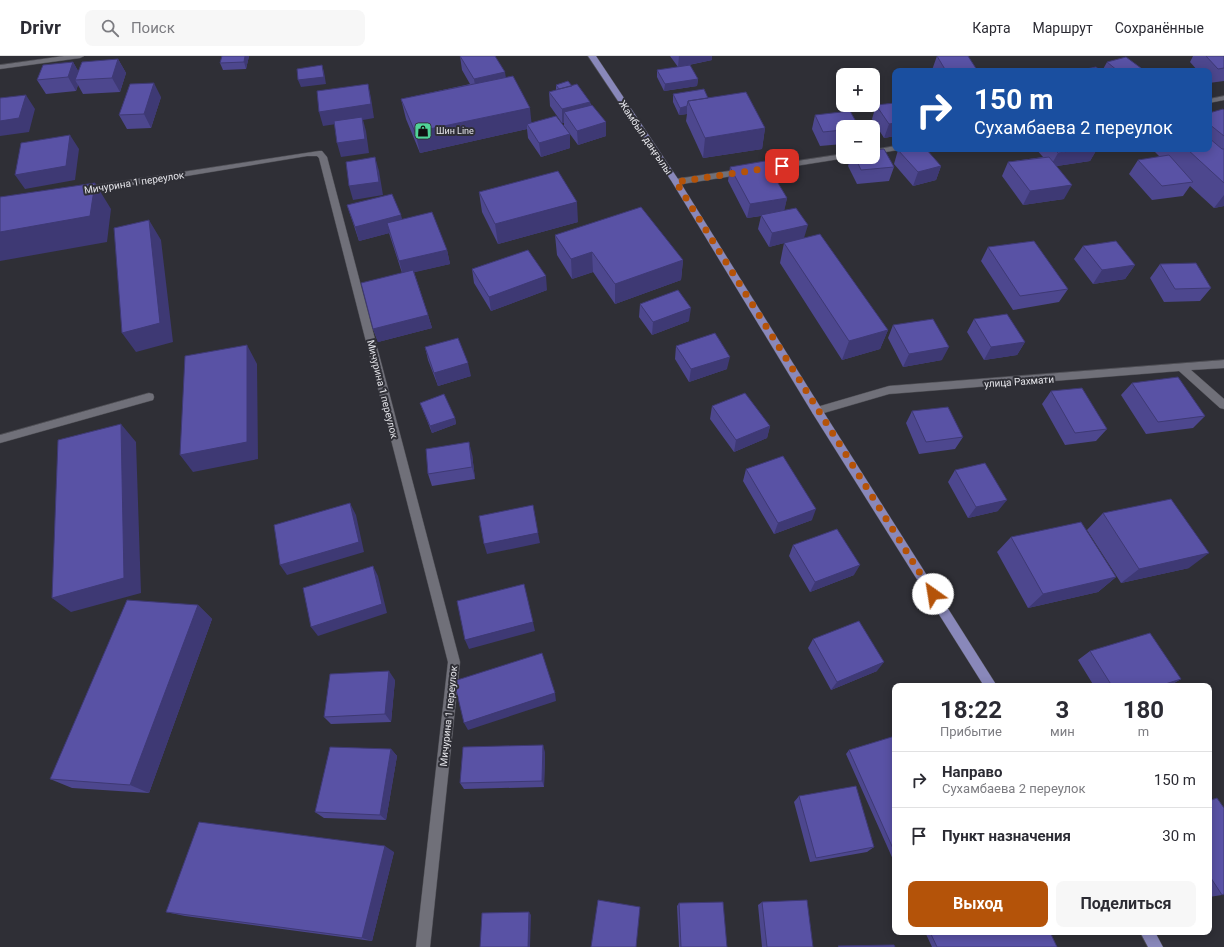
<!DOCTYPE html>
<html lang="ru">
<meta charset="utf-8">
<style>
body{margin:0;font-family:Roboto,sans-serif;background:#f7f7f7;color:#2b2b33;height:100vh;display:flex;flex-direction:column;font-size:15px;white-space:nowrap}
*{box-sizing:border-box;margin:0}
p{font-size:13px;color:#7c7c81}
.icon{flex:none;width:22px;height:22px;fill:none;stroke:currentColor;stroke-width:2;stroke-linecap:round;stroke-linejoin:round}
.map{position:relative;flex:1;overflow:hidden}
.sheet{position:absolute;left:892px;top:627px;width:320px;height:252px;display:flex;flex-direction:column;background:#fff;border-radius:8px;box-shadow:0 2px 10px #0003}
.sheet>*{flex:none}
.guide{position:absolute;left:892px;top:12px;width:320px;height:84px;border-radius:8px;box-shadow:0 2px 10px #0003;background:#1a4fa0;color:#fff;overflow:hidden}
.fabs{position:absolute;left:836px;top:12px;display:grid;gap:8px}
.fabs a{display:grid;place-items:center;width:44px;height:44px;border-radius:8px;background:#fff;box-shadow:0 2px 10px #0003;font-size:20px}
.pin{position:absolute;display:grid;place-items:center;width:34px;height:34px;color:#fff;margin:-17px;border-radius:8px;box-shadow:0 2px 6px #0006}
.me{position:absolute;width:44px;margin:-22px;rotate:328deg;stroke-linejoin:round;filter:drop-shadow(0 0 3px #0008)}
.turn{display:flex;align-items:center;gap:14px;height:84px;padding:0 16px;font-size:18px}
.turn .icon{width:52px;height:52px;stroke-width:2.5}
.turn b{display:block;font-size:28px;line-height:34px}
.eta{display:flex;justify-content:space-evenly;align-items:center;height:68px;text-align:center}
.eta b{font-size:24px;font-weight:700;line-height:28px}
.primary-button{display:flex;gap:8px;margin-top:auto;padding:8px 16px}
.primary-button a{flex:1;height:46px;border-radius:8px;background:#b45309;color:#fff;font-size:16px;font-weight:700;line-height:46px;text-align:center}
.primary-button a+a{background:#f7f7f7;color:#2b2b33}
ul{padding:0;list-style:none}
li{display:flex;align-items:center;gap:12px;height:56px;padding:0 16px;border-top:1px solid #e1e1e2}
li div{flex:1}
li b{display:block;font-size:15px}
li em{font-style:normal}
header{display:flex;align-items:center;gap:24px;box-sizing:border-box;height:56px;padding:0 20px;background:#fff;border-bottom:1px solid #e1e1e2}
header strong{font-size:19px}
nav{display:flex;gap:22px;margin-inline-start:auto;font-size:14px}
.search{width:280px;height:36px;background:#f7f7f7;display:flex;align-items:center;gap:10px;box-sizing:border-box;padding:0 14px;border-radius:8px;color:#7c7c81;font-size:15px}
.map>svg:first-child{display:block}
.lines{fill:none;stroke-linecap:round;stroke-linejoin:round}
.service-casing{stroke:#4d4d53;stroke-width:1}
.minor-casing{stroke:#4d4d53;stroke-width:1}
.primary-casing{stroke:#4d4d53;stroke-width:1}
.service{fill:#707079;fill-rule:evenodd}
.minor{fill:#707079;fill-rule:evenodd}
.primary{fill:#8988ba;fill-rule:evenodd}
.wall{fill:#4d478e}
.shaded-wall{fill:#3e3974}
.building{fill:#5952a5;stroke:#3e3974}
.route{stroke:#b45309;stroke-width:7;stroke-dasharray:0 12.6}
.labels{text-anchor:middle;stroke-width:4;stroke-linejoin:round;paint-order:stroke}
.far-poi-label{font-size:9px;fill:#e6e6eb;stroke:#2f2f36;text-anchor:start}
.street-label{font-size:10px;fill:#e6e6eb;stroke:#2f2f36}
</style>
<header>
<strong>Drivr</strong>
<div class="search"><svg class="icon" aria-label="search" viewBox="0 0 24 24"><circle cx="10" cy="10" r="6"/><path d="M15 15l6 6"/></svg>Поиск</div>
<nav><a>Карта</a><a>Маршрут</a><a>Сохранённые</a></nav>
</header>
<div class="map">
<svg width="1224" height="891" viewBox="0 0 1224 891">
<rect width="100%" height="100%" fill="#2f2f36"/>
<g class="lines">
<g class="service-casing">
<path id="service" d="M149,337L153,338L154,341L153,344L0,387V379Z"/>
</g>
<g class="minor-casing">
<path id="minor" d="M64,0H84L80,2L0,13V9Z
M1224,40V44L1209,47V43Z
M895,90V93L898,94L873,98V94Z
M319,95H322L327,101L460,606L430,891H416L448,606L319,102L317,100H307L84,137L80,134L84,131Z
M843,98V101L846,102L676,129L672,126L676,123Z
M1224,304V312L1191,314L1224,343V353L1220,352L1179,315L889,338L817,359L813,358L812,355L813,352L817,351L889,330Z"/>
</g>
<g class="primary-casing">
<path id="primary" d="M588,0H596L680,126L821,352L997,630H984L813,358L672,126Z
M1140,876H1155L1163,891H1148Z"/>
</g>
<use href="#service" class="service"/>
<use href="#minor" class="minor"/>
<use href="#primary" class="primary"/>
</g>
<path class="wall" d="M222,0H249L246,13L223,14L220,7Z
M460,0L506,21L531,66L570,92L541,101L528,82L527,73L420,97L406,63L401,43L470,28L462,14Z
M670,0H712V4L689,9L698,23L697,30L664,35L657,21V14L678,11Z
M937,0L977,14V15H933L932,14Z
M1193,0H1224V25L1209,27V15H1198L1190,6Z
M118,3L126,17L120,36L83,38L78,29L76,35L46,38L37,24L73,6L78,15Z
M1107,6L1145,15H1102Z
M556,29L572,30L590,46L591,49L606,80L578,89L564,70V67H562L550,50L549,36L556,34Z
M673,38L708,42L765,72L762,93L703,102L686,65L687,58L679,59L673,46Z
M161,41L151,72L127,73L119,59Z
M895,47V80L884,82L872,63L876,49Z
M1224,54V150L1214,152L1190,130L1183,140L1152,144L1129,118L1138,104L1160,101L1152,93H1209V57Z
M815,59L843,71V88L820,90L812,73Z
M1036,93H1097L1090,105L1057,110L1064,143L1023,149L1002,120L1008,106L1043,101Z
M898,94L941,110L936,124L913,130L894,108Z
M851,101H873L894,111L889,125L857,128L848,110Z
M730,111L787,142L784,154L804,182L888,274L880,293L842,304L780,207L784,187L769,191L758,173L761,160L747,162L728,125Z
M479,136L578,166L498,188L482,156Z
M347,149L402,163L447,194L450,208L414,216L428,259L432,272L378,286L373,273L402,217L389,177L359,185Z
M555,179L683,204L681,224L615,248L593,216L572,223L557,199Z
M1083,190L1135,209L1125,223L1093,228L1074,203Z
M988,191L1068,233L1059,246L1013,254L981,205Z
M1160,208L1211,232L1200,245L1164,246L1150,222Z
M472,213L547,234L491,255L474,227Z
M640,248L689,265L652,279L639,261Z
M974,263L1025,286L1017,299L984,304L967,276Z
M893,269L942,304L903,311L888,282Z
M676,290L727,313L689,326L675,303Z
M425,291L471,320L438,330L428,304Z
M1132,327L1205,360L1193,372L1146,378L1121,339Z
M1051,335L1107,373L1096,385L1065,389L1042,348Z
M420,347L455,362L456,368L432,377Z
M712,350L770,370L767,382L734,396L710,363Z
M912,355L963,381L955,393L919,398L906,367Z
M472,398L475,423L432,430L428,418Z
M746,413L812,464L774,478L743,425Z
M955,414L998,455L968,462L948,426Z
M1103,457L1189,512L1121,527L1087,474Z
M1011,481L1116,521L1098,536L1028,552L997,496Z
M793,489L854,519L810,536L789,500Z
M198,549L212,563L149,737L72,732L50,723Z
M813,583L877,615L831,634L808,592Z
M1090,595L1181,623L1169,630H1094L1078,604Z
M395,624L391,666L331,668L324,661Z
M895,680V808L846,698L849,694Z
M391,693L397,700L386,764L324,762L315,756Z
M545,696L544,731L464,733L460,727Z
M799,740L874,791L867,796L810,806L794,746Z
M1217,742L1222,839L1209,841V744Z
M394,796L372,885L185,860L166,856Z
M762,846L813,891H762L758,849Z
M679,847L727,891H679L677,850Z
M925,876H1050L1057,891H932Z"/>
<path class="shaded-wall" d="M245,0H249L246,13L244,6Z
M679,0H712V4L678,11Z
M118,3L126,17L120,36L112,22Z
M73,6L81,20L75,24L78,29L76,35L68,21Z
M322,9L324,16L326,28L301,31L298,24Z
M505,16L507,29L476,37L474,23Z
M698,23L697,30L664,35L665,28Z
M154,27L161,41L151,72L144,58Z
M368,28L371,42L374,62L363,64L366,75L369,97L341,101L337,87L363,64L323,70L319,56Z
M26,39L35,53L29,76L0,80V65Z
M590,46L591,60L564,56V67H562V53Z
M687,50V58L679,59L680,52Z
M530,52L532,72L527,68V73L420,97L415,76Z
M606,66V80L578,89L577,75Z
M895,67V80L884,82L889,68Z
M765,72L762,93L703,102L705,82Z
M570,78V92L541,101L539,87Z
M70,79L79,93L75,124L25,133L15,119Z
M1087,93H1097L1090,105L1050,111L1058,97Z
M375,101L379,115L383,139L353,144L349,130Z
M941,110L936,124L913,130L918,116Z
M95,127L111,153L107,186L0,205V176Z
M1072,129L1064,143L1023,149L1030,135Z
M1224,139V150L1214,152Z
M787,142L784,156L747,162L750,148Z
M577,146L578,166L498,188L495,168Z
M401,159L405,173L359,185L355,171Z
M149,164L161,184L173,286L136,296L122,277Z
M808,169L804,182L769,191L772,177Z
M447,194L450,208L403,219L399,205Z
M592,196L593,216L572,223L571,203Z
M683,204L681,224L615,248V228Z
M1135,209L1125,223L1093,228L1102,214Z
M546,220L547,234L491,255L489,241Z
M691,252L689,265L652,279L653,266Z
M428,259L432,272L378,286L373,273Z
M888,274L880,293L842,304L849,285Z
M1025,286L1017,299L984,304L991,291Z
M247,289L257,308L258,403L193,416L180,399Z
M949,291L942,304L903,311L909,298Z
M730,301L727,313L689,326L691,313Z
M468,307L471,320L438,330L434,317Z
M455,362L456,368L432,377L430,370Z
M121,368L136,386L141,537L71,556L52,542Z
M770,370L767,382L734,396L736,384Z
M469,386L472,398L475,423L472,411Z
M1007,444L998,455L968,462L976,451Z
M350,447L356,459L364,496L287,519L280,509Z
M816,453L812,464L774,478L778,467Z
M538,477L540,487L487,498L484,488Z
M1209,497L1189,512L1121,527L1139,513Z
M860,509L854,519L810,536L815,526Z
M373,510L378,520L387,557L318,580L311,571Z
M1116,521L1098,536L1028,552L1043,538Z
M198,549L212,563L149,737L130,729Z
M533,566L535,575L469,593L465,584Z
M884,606L877,615L831,634L837,626Z
M389,615L395,624L391,666L385,658Z
M1181,623L1169,630H1159Z
M555,637L556,645L468,674L464,667Z
M543,689L545,696L544,731L542,725Z
M391,693L397,700L386,764L380,759Z
M385,790L394,796L372,885L362,882Z
M529,856L531,859L530,891H528Z"/>
<path class="building" d="M222,0H245L244,6L220,7Z
M460,0H495L505,16L474,23Z
M937,0H968L977,14L963,15H946Z
M1206,0H1224V12L1218,13Z
M1126,1L1145,15H1118L1107,6Z
M118,3L112,22L75,24L82,6Z
M73,6L68,21L37,24L43,9Z
M322,9L324,21L298,24L297,13Z
M690,9L698,23L665,28L657,14Z
M1096,11L1101,15H1077Z
M513,20L530,52L415,76L401,43Z
M568,25L572,30L559,33L556,29Z
M154,27L144,58L119,59L130,28Z
M368,28L371,48L319,56L317,35Z
M577,28L590,46L562,53L549,36Z
M704,33L708,42L688,45L687,50L680,52L673,38Z
M746,36L765,72L705,82L688,45Z
M26,39L19,62L0,65V42Z
M895,47V67L889,68L876,49Z
M592,49L606,66L577,75L564,56Z
M1223,53L1224,54V80L1209,68V57Z
M850,55L859,71H843V74L823,76L815,59Z
M556,60L570,78L539,87L527,68Z
M362,61L365,83L337,87L334,65Z
M70,79L66,110L15,119L21,87Z
M1209,82L1222,93H1224V127L1187,93H1209Z
M884,93L894,111L861,114L855,101H873V94Z
M904,93H926L941,110L918,116L898,94Z
M1054,93H1087L1058,97Z
M1169,99L1193,126L1162,130L1138,104Z
M375,101L379,126L349,130L346,106Z
M1049,101L1072,129L1030,135L1008,106Z
M765,105L787,142L750,148L730,111Z
M558,115L577,146L495,168L479,136Z
M95,127L90,160L0,176V141Z
M392,138L401,159L355,171L347,149Z
M641,151L683,204L615,228L592,196L571,203L555,179Z
M796,152L808,169L772,177L761,159Z
M432,156L447,194L399,205L387,167Z
M149,164L160,267L122,277L114,172Z
M820,178L888,274L849,285L784,187Z
M1034,185L1068,233L1020,240L988,191Z
M1116,185L1135,209L1102,214L1083,190Z
M528,194L546,220L489,241L472,213Z
M1196,207L1211,232L1175,233L1160,208Z
M413,214L428,259L373,273L361,227Z
M678,234L691,252L653,266L640,248Z
M1007,258L1025,286L991,291L974,263Z
M933,263L949,291L909,298L893,269Z
M715,277L730,301L691,313L676,290Z
M458,282L468,307L434,317L425,291Z
M247,289V386L180,399L185,300Z
M1178,321L1205,360L1158,366L1132,327Z
M1082,332L1107,373L1075,377L1051,335Z
M745,337L770,370L736,384L712,350Z
M444,338L455,362L430,370L420,347Z
M948,351L963,381L926,386L912,355Z
M121,368L124,522L52,542L58,384Z
M469,386L472,411L428,418L426,393Z
M783,400L816,453L778,467L746,413Z
M985,407L1007,444L976,451L955,414Z
M1171,443L1209,497L1139,513L1103,457Z
M350,447L359,486L280,509L274,469Z
M533,449L538,477L484,488L479,460Z
M1081,466L1116,521L1043,538L1011,481Z
M837,473L860,509L815,526L793,489Z
M373,510L382,548L311,571L303,532Z
M524,528L533,566L465,584L457,545Z
M127,544L198,549L130,729L50,723Z
M859,565L884,606L837,626L813,583Z
M1150,577L1181,623L1159,630H1112L1090,595Z
M542,597L555,637L464,667L454,625Z
M389,615L385,658L324,661L330,618Z
M895,680V797L849,694Z
M543,689L542,725L460,727L463,691Z
M330,691L391,693L380,759L315,756Z
M856,730L874,791L816,802L799,740Z
M1217,742L1224,752V838L1222,839L1209,819V745Z
M199,766L385,790L362,882L166,856Z
M598,844L640,851L636,891H591Z
M807,844L813,891H767L762,846Z
M723,846L727,891H681L679,847Z
M529,856L528,891H480L482,857Z
M930,876H1050L1057,891H937Z
M894,889L895,891H839L838,890Z"/>
<g class="lines">
<path class="route" d="M782,110L676,126L933,538"/>
</g>
<defs>
<g id="shop-square" transform="scale(0.9)"><rect x="-9" y="-9" width="18" height="18" rx="4" fill="#50d398" stroke="#2f2f36"/><path d="M-5-2.5h2.3a2.7 3.5 0 0 1 5.4 0H5L5.5 6h-11ZM-1.5-2.5h3a1.5 2.3 0 0 0-3 0Z" fill="#111"/></g>
</defs>
<g fill-rule="evenodd">
<use href="#shop-square" x="423" y="75"/>
</g>
<g class="labels">
<g class="far-poi-label">
<text x="436" y="78">Шин Line</text>
</g>
<g class="street-label">
<text transform="translate(646 81) rotate(56)" y="4">Жамбыл даңғылы</text>
<text transform="translate(134 126) rotate(-9)" y="4">Мичурина 1 переулок</text>
<text transform="translate(1019 325) rotate(-4)" y="4">улица Рахмати</text>
<text transform="translate(383 333) rotate(76)" y="4">Мичурина 1 переулок</text>
<text transform="translate(448 660) rotate(-84)" y="4">Мичурина 1 переулок</text>
</g>
</g>
</svg>
<div class="fabs">
<a>+</a>
<a>−</a>
</div>
<div class="pin" style="left:782px;top:110px;background:#d93025"><svg class="icon" aria-label="arrive" viewBox="0 0 24 24"><path d="M6 21V4h12l-3 4 3 4H6"/></svg></div>
<svg class="me" style="left:933px;top:538px" viewBox="-20 -20 40 40"><circle r="19" fill="#fff"/><path d="M0-13L10 11 0 6-10 11z" fill="#b45309"/></svg>
<div class="guide">
<div class="turn"><svg class="icon" aria-label="right" viewBox="0 0 24 24"><path d="M7 20v-9h11M14 6l5 5-5 5"/></svg><div><b>150 m</b>Сухамбаева 2 переулок</div></div>
</div>
<section class="sheet">
<div class="eta">
<div><b>18:22</b><p>Прибытие</p></div>
<div><b>3</b><p>мин</p></div>
<div><b>180</b><p>m</p></div>
</div>
<ul>
<li><svg class="icon" aria-label="right" viewBox="0 0 24 24"><path d="M7 20v-9h11M14 6l5 5-5 5"/></svg><div><b>Направо</b><p>Сухамбаева 2 переулок</p></div><em>150 m</em></li>
<li><svg class="icon" aria-label="arrive" viewBox="0 0 24 24"><path d="M6 21V4h12l-3 4 3 4H6"/></svg><div><b>Пункт назначения</b></div><em>30 m</em></li>
</ul>
<div class="primary-button"><a>Выход</a><a>Поделиться</a></div>
</section>
</div>
